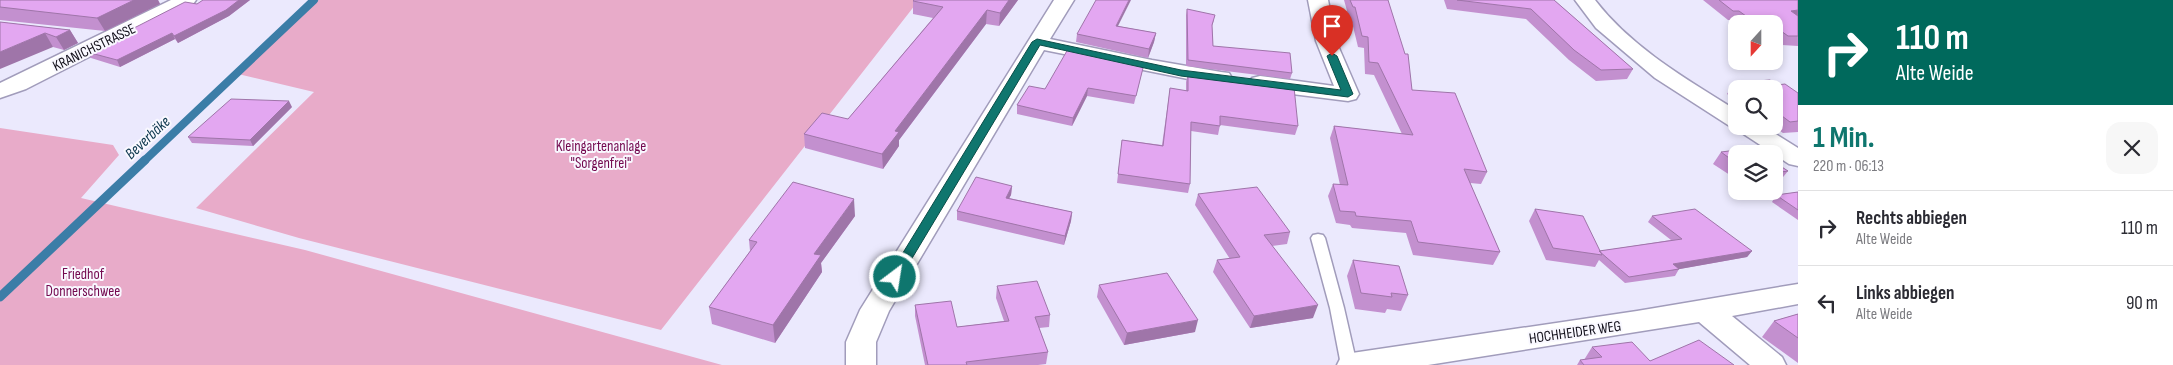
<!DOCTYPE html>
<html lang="de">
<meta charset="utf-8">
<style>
body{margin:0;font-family:"Sofia Sans Condensed",sans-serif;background:#f7f7f7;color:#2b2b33;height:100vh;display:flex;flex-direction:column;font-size:19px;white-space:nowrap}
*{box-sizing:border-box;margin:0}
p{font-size:16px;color:#7c7c81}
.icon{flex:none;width:28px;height:28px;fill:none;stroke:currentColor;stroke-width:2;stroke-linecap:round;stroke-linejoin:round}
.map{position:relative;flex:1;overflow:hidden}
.panel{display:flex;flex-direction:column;background:#fff;width:375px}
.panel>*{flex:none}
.top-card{background:#00695c;color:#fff;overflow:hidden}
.needle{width:32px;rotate:201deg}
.buttons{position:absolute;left:1728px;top:15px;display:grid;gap:10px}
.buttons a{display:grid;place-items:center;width:55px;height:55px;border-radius:10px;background:#fff;box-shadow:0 2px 8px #0003;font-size:25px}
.pin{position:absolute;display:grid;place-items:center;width:42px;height:42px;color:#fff;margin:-51px -21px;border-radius:50% 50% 50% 0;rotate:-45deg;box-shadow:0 0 5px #0007}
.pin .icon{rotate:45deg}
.me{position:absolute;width:55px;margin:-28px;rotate:31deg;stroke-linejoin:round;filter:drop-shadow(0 0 4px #0008)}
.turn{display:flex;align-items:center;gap:18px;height:105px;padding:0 15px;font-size:22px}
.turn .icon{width:65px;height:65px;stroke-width:2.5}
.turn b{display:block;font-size:35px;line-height:42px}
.round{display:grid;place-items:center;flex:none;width:52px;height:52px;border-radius:15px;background:#f7f7f7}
.overview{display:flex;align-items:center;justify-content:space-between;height:85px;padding:0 15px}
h1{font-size:30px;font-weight:700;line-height:38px;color:#0f766e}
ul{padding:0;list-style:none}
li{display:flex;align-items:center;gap:15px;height:75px;padding:0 15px;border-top:1px solid #e1e1e2}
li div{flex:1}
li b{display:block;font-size:19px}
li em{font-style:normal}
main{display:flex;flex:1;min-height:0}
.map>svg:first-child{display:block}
.green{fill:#e8abc9}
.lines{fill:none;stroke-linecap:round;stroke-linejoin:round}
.stream-far1{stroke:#3b7da7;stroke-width:8}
.stream{stroke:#3b7da7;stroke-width:9}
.lane-casing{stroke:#a19cbb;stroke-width:3}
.street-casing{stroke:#a19cbb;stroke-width:3}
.lane{fill:#fff;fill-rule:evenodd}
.street{fill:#fff;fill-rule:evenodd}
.wall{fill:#c390cf}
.shaded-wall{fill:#9f75a9}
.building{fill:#e3a7f1;stroke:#9f75a9}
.route{fill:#0f766e;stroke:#0a4d48}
.labels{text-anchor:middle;stroke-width:4;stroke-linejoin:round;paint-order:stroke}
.street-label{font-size:15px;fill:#100e19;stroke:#f9f8ff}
.park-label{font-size:15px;fill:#73094f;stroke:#f9f8ff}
.water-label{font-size:16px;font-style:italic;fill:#0b354c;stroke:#f9f8ff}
</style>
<main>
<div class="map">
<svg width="1798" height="365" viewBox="0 0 1798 365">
<rect width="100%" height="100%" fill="#ebe9fd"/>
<path class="green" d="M317,0H919L661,330L299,238L196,208L314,92L238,74Z
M0,128L113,145L119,155L81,198L305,250L722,365H0Z"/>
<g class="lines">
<path class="stream-far1" d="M144,161L314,0"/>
<path class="stream" d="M0,297L145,160"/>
<g class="lane-casing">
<path id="lane" d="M1318,234L1323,235L1325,238L1344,308L1357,365H1341L1330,308L1311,238L1313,235Z"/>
</g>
<g class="street-casing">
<path id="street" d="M171,0H196L193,4L26,89L0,98V83Z
M1054,0H1074L1050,39L1152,60L1221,72L1229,73L1232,78L1229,83L1221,84L1198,81L1044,50L889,311L876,342V365H846V342L860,310Z
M1308,0H1328L1336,41L1359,94L1356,99L1348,101L1260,90L1252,88L1249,83L1252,78L1260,76L1334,86L1316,41Z
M1575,0H1595C1631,47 1686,79 1736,110V126H1763L1798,148V166L1789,164L1739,131L1736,127L1728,125L1655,78L1596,28Z
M1798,284V304L1732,316L1782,357L1786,365H1750L1699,322L1428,365H1337L1341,357L1352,353L1637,311Z"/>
</g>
<use href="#lane" class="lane"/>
<use href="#street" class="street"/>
</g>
<path class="wall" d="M0,0H158L160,4L105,31L0,20Z
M203,0H250L229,16L178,43L175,39L120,67L91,58L87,52L197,4Z
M1018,0L999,26L986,24L899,140V146L883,169L805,148L804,134L848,119L933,18L913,14V1Z
M1344,0H1388L1412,90L1487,172L1481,184L1470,183L1500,252L1493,265L1413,255L1406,233L1352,228L1350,225L1336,223L1328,196L1333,184L1340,185L1330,138L1334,126L1402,134L1374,75L1365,74L1364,48L1358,47L1351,18H1349Z
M1444,0H1554L1633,69L1627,79L1596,81L1569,60L1526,19L1447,9Z
M1703,0H1798V46L1782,45L1774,39V24H1739L1734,20H1728Z
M1187,9L1214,20L1212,26L1213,46L1292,73L1290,79L1186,66V15Z
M0,22L70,30L78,43L64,50L53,47Z
M1118,26L1156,33L1154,42L1148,58L1076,42L1077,34Z
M1144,64L1134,104L1087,96L1072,126L1017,114V105L1045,89Z
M1188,73L1298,126L1295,135L1220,125L1218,135L1191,131L1190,184L1188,193L1117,183L1122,140L1162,145L1170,88L1186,91V82Z
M1734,83L1777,85L1798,93V132L1783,133L1773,126H1774V89H1736V100L1727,94Z
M292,107L253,146L192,143L188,137Z
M1721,152L1736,154V179L1713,164Z
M1774,162L1788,171L1779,182L1774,183Z
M1012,186L1011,195L1009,198L1072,212L1071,221L1064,245L957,220V211Z
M1798,192V220L1772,202L1776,195Z
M1198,194L1290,232L1287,244L1272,246L1313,318L1250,328L1213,272L1217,260L1230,259L1195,205Z
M1535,209L1600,251L1671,240L1648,222L1652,216L1752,251L1747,257L1679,269L1675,276L1625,283L1599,260L1595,267L1546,260L1529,221Z
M855,216L821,263L822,272L775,343L712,324L709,307L750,251L749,240Z
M1353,260L1408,295L1401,311L1387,309L1385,313L1355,309L1347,276Z
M1099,285L1195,332L1124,345L1097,297Z
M997,286L1050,315L1049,327L1039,328L1048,352L1046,364L1038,365H925L915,316V305L957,327L1004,321L996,298Z
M1798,314V363L1762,337L1774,321Z
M1592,347L1650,361L1734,365H1577L1580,360H1584Z"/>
<path class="shaded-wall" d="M134,0H158L160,4L105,31L97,18Z
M239,0H250L229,16L178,43L174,36Z
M1009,0H1018L999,26L1000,13Z
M1129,0H1131L1114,34L1116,26Z
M987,10L986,24L899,140V146L883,169L882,154L895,131Z
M1798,10V18L1791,11Z
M70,30L78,43L64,50L56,37Z
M45,33L53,47L0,69V52Z
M172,33L175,39L120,67L117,60Z
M1156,33L1154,42L1148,58L1149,49Z
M1088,88L1087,96L1072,126L1073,118Z
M289,101L292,107L253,146L250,140Z
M1012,186L1011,195L1005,206L1006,198Z
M854,199L855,216L821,263L822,272L775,343L773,325L814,254Z
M1072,212L1071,221L1064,245L1065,236Z
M1752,251L1747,257L1669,271L1673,264Z
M1318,305L1313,318L1250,328L1254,316Z
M1198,320L1195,332L1124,345L1127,333Z"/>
<path class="building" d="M0,0H134L97,18L0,7Z
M203,0H239L226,10L174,36L172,33L117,60L87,52L185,2L197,4Z
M914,0H1009L1000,13L987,10L895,131L899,132L882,154L804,134L822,113L848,119L943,7L913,1Z
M1096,0H1129L1116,26L1156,33L1149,49L1077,34Z
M1350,0H1388L1405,54H1408L1412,90L1455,93L1487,172L1464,169L1500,252L1418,242L1411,221L1356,216L1355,212L1340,211L1333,184L1348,185L1334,126L1413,135L1378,63L1369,62L1368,37L1362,36L1355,7H1353Z
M1457,0H1554L1633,69L1601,70L1574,50L1531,9Z
M1719,0H1798V10L1791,11L1798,16V36H1788L1774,26V24H1757L1739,11H1733Z
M1187,9L1215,15L1212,25L1213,46L1290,53L1292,73L1188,60Z
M0,22L70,30L56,37L45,33L0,52Z
M1068,49L1144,64L1136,96L1088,88L1073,118L1017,105L1029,86L1045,89Z
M1188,73L1294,87L1298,126L1220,116V126L1191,122L1190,184L1118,174L1122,140L1163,146L1170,88L1188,91Z
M1770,80L1777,85L1785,84L1798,93V121L1790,122L1774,110V89H1742L1734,83Z
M231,99L289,101L250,140L188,137Z
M1753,148L1762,154H1736V163L1721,152Z
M1774,162L1788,171L1774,173Z
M976,177L1012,186L1006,198L1072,212L1065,236L957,211Z
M793,182L854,199L814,254L821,255L773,325L709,307L757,242L749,240Z
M1257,187L1290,232L1264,235L1318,305L1254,316L1217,260L1240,257L1198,194Z
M1798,192V210L1776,195Z
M1535,209L1583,216L1602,255L1553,248Z
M1695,209L1752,251L1673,264L1679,269L1629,277L1599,251L1682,239L1652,216Z
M1353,260L1399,266L1408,295L1391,293L1392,297L1361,293Z
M1167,273L1198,320L1127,333L1099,285Z
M1037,281L1050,315L1035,317L1048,352L966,362L967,365H928L915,305L951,301L957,327L1009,321L997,286Z
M1798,314V338L1774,321Z
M1699,340L1734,365H1584L1580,360L1602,357L1592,347L1632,342L1650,361Z"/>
<path class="route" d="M1037,39L1181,70L1341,90L1327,56L1332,53L1337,56L1353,94L1348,97L1181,76L1040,45L899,280H890L888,277L890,274L1032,42Z"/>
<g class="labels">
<g class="street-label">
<text transform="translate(94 47) rotate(-26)" y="5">KRANICHSTRASSE</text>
<text transform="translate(1575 332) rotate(-8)" y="5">HOCHHEIDER WEG</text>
</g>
<g class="park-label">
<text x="601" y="151">Kleingartenanlage<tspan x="601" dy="17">"Sorgenfrei"</tspan></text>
<text x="83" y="279">Friedhof<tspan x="83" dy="17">Donnerschwee</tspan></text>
</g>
<g class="water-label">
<text transform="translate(147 137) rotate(-43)" y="6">Beverbäke</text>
</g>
</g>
</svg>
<div class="buttons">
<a><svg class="needle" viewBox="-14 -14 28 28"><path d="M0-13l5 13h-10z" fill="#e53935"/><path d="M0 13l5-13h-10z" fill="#7c7c81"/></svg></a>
<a><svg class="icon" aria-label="search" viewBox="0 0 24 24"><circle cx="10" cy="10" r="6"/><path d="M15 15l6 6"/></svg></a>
<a><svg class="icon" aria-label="layers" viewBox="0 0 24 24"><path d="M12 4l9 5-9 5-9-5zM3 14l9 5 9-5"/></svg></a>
</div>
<div class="pin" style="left:1332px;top:56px;background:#d93025"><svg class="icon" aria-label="arrive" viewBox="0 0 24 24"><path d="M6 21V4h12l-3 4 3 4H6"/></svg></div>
<svg class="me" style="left:895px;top:277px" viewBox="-20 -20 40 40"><circle r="17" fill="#0f766e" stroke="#fff" stroke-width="3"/><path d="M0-11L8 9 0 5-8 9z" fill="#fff"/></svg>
</div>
<section class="panel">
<div class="top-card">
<div class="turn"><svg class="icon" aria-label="right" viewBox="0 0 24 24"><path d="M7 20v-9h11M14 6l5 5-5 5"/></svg><div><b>110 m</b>Alte Weide</div></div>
</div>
<div class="overview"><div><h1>1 Min.</h1><p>220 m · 06:13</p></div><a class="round"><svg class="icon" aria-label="close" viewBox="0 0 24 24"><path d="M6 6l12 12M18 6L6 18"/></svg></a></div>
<ul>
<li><svg class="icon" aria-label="right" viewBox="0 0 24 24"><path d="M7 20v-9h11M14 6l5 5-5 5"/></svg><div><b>Rechts abbiegen</b><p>Alte Weide</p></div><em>110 m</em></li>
<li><svg class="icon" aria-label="left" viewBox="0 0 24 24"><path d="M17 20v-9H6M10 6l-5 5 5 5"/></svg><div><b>Links abbiegen</b><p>Alte Weide</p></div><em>90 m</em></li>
</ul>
</section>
</main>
